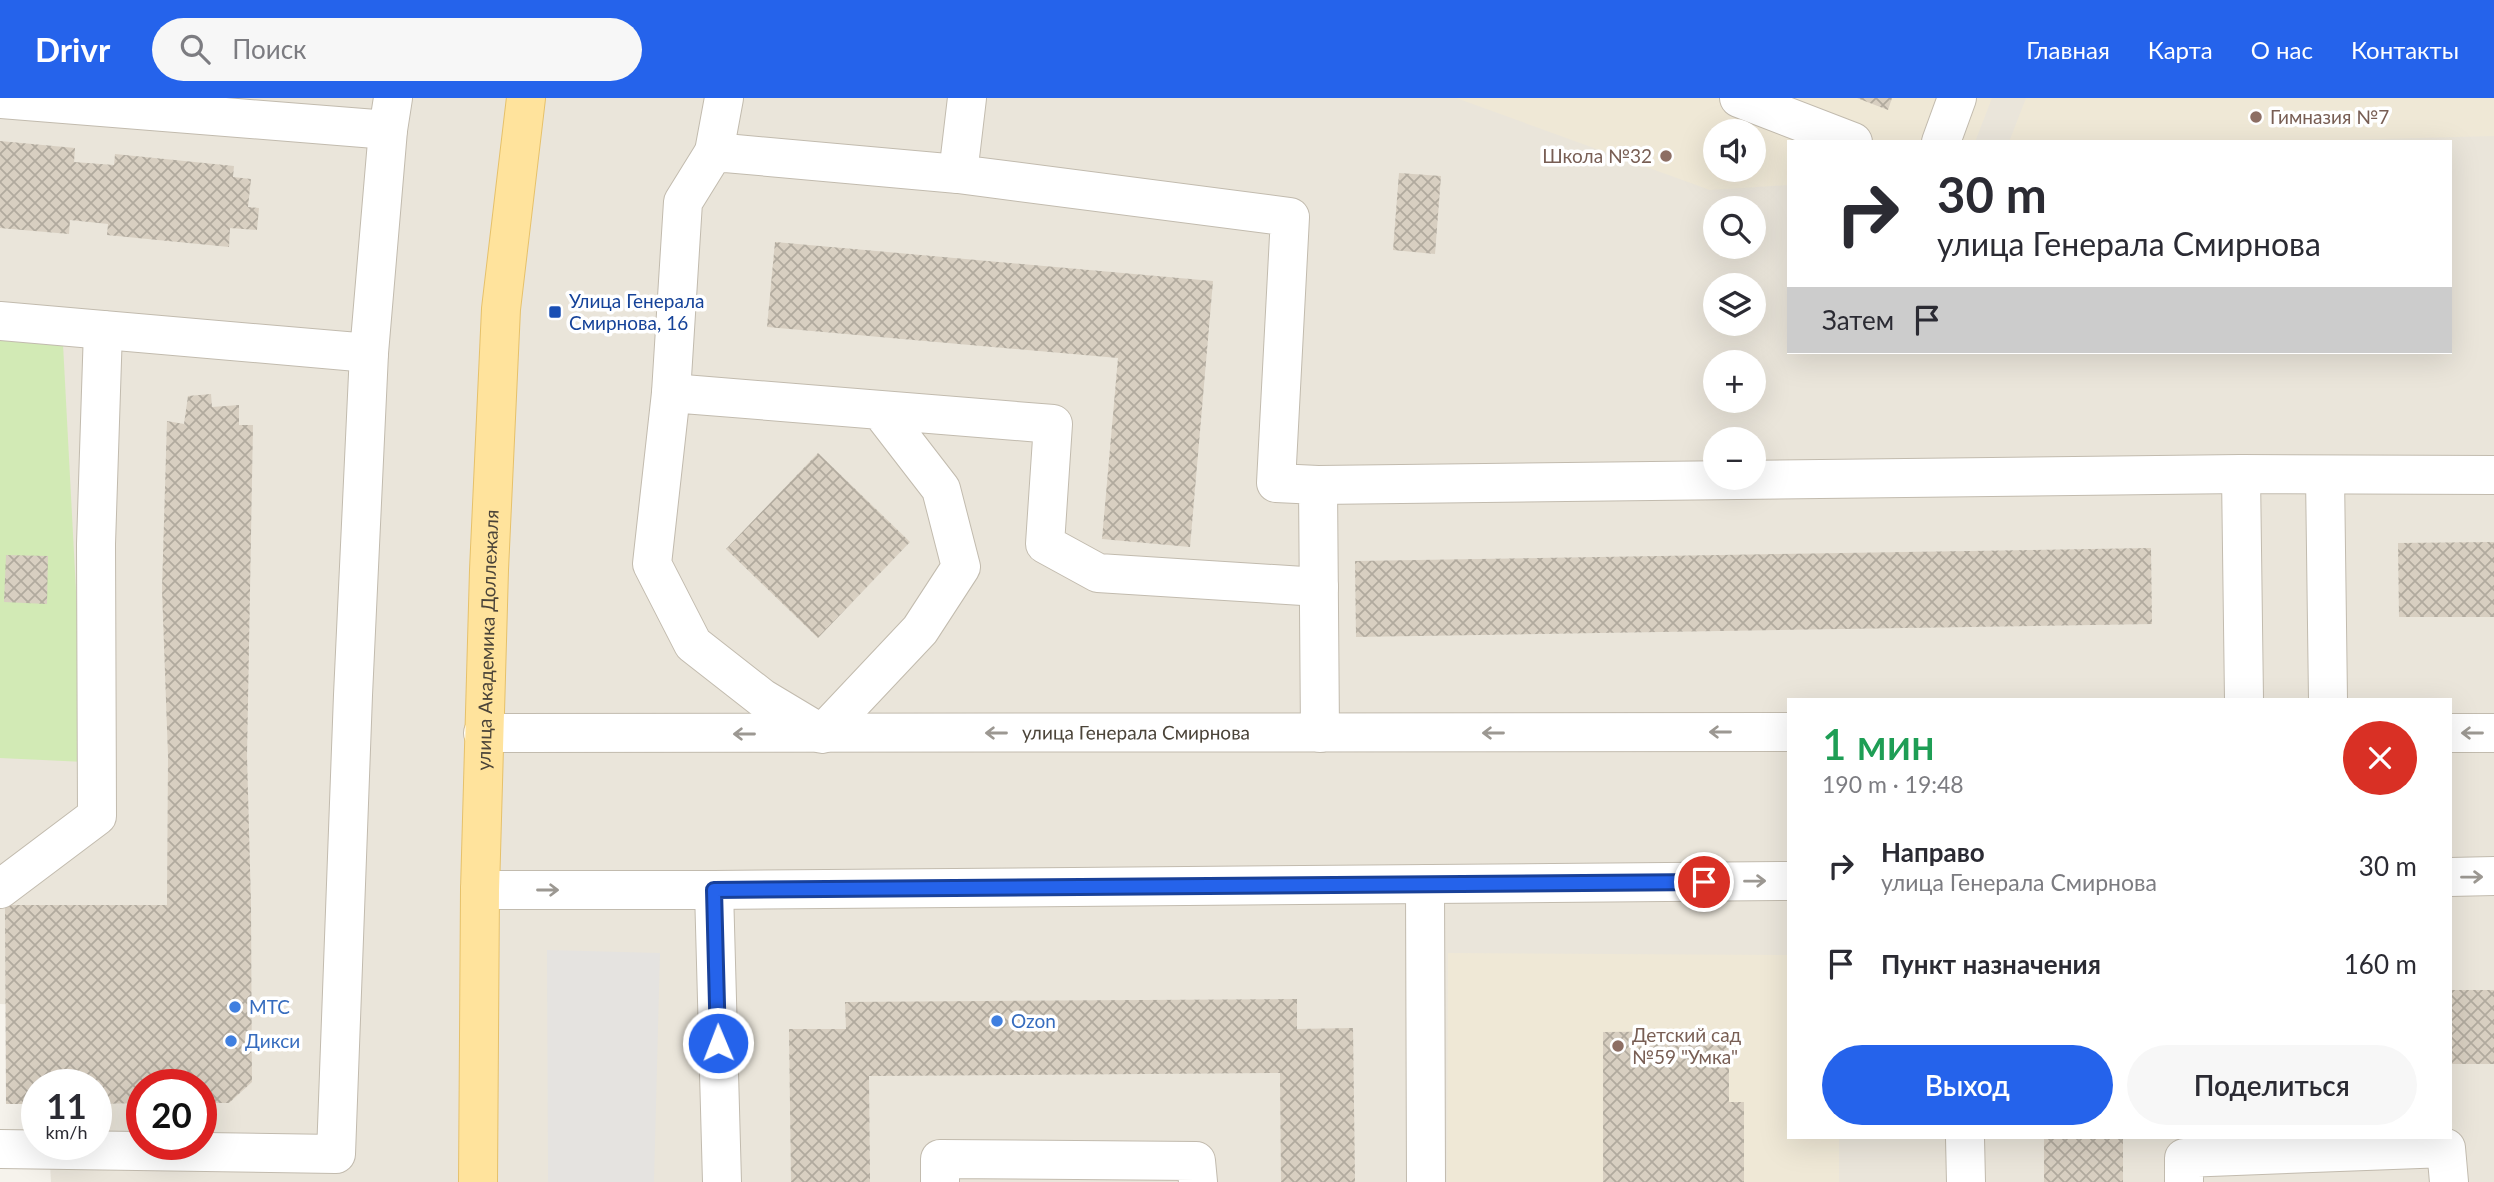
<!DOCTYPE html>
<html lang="ru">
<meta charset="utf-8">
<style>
body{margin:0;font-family:Lato,sans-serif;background:#f7f7f7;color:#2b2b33;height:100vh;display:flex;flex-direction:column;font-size:26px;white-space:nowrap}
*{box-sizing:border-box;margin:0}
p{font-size:23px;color:#7c7c81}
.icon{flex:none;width:38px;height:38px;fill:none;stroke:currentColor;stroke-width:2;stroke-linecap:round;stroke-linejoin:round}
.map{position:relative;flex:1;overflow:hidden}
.details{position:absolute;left:1787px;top:600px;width:665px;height:441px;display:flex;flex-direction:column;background:#fff;border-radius:0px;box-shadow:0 7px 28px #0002}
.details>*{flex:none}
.guide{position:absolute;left:1787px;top:42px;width:665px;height:214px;border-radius:0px;box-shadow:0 7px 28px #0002;background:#fff;color:#2b2b33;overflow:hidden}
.tools{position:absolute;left:1703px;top:21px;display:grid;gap:14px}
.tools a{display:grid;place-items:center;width:63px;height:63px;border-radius:50%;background:#fff;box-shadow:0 7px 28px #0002;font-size:35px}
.speed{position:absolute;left:21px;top:971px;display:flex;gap:14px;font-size:35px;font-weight:700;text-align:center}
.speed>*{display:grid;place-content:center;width:91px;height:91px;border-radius:50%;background:#fff;box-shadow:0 7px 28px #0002;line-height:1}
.speed small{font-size:18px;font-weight:400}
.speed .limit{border:10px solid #d22;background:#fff;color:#111}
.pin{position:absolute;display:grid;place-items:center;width:60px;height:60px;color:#fff;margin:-30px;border:4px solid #fff;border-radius:50%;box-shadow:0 2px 7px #0007}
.me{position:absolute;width:77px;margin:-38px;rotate:359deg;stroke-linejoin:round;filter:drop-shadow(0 0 5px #0008)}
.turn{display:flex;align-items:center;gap:24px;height:147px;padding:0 35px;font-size:32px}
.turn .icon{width:91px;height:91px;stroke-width:2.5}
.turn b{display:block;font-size:49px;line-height:60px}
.then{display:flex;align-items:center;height:66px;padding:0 35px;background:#0003;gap:14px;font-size:26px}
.round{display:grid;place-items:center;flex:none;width:74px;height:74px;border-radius:37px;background:#f7f7f7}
.headline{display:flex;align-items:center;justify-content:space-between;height:119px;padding:0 35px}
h1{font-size:42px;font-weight:600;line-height:52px;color:#1e9e55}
.primary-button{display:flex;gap:14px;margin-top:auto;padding:14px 35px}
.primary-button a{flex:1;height:80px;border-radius:42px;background:#2563eb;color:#fff;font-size:28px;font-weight:600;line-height:80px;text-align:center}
.primary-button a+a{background:#f7f7f7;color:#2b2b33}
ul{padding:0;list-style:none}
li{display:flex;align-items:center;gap:21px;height:98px;padding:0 35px}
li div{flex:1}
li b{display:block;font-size:26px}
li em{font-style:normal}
header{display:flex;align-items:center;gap:42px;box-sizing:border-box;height:98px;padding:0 35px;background:#2563eb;color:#fff}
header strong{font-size:33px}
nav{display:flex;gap:38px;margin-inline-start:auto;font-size:24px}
.search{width:490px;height:63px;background:#f7f7f7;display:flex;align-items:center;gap:18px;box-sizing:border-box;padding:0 24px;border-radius:38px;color:#7c7c81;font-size:26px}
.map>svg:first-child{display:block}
.residential{fill:#eae5da;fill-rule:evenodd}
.education{fill:#efe8d6;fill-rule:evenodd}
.grass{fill:#d2eab5}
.parking{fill:#e5e3e0}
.building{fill:url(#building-cross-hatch)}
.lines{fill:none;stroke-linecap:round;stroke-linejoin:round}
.minor-casing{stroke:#c2bbae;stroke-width:40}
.major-casing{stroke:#e6c16a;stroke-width:40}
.minor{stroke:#fff;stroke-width:38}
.major{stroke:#ffe39c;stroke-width:38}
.oneway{stroke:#9c9892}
.route-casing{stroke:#184099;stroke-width:18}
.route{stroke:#2563eb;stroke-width:12}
.education-dot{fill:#8d6e63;stroke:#fff;stroke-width:2.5}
.transit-dot{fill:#1a4fb4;stroke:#fff;stroke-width:2.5}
.shop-dot{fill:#3f7fe0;stroke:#fff;stroke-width:2.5}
.labels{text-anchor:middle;stroke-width:7;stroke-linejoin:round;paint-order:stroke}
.education-label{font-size:19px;fill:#785e54;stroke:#fff;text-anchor:start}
.transit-label{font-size:19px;fill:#164399;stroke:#fff;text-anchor:start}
.street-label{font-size:19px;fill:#4b4439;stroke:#fff}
.shop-label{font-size:19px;fill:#366cbe;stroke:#fff;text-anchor:start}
</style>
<header>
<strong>Drivr</strong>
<div class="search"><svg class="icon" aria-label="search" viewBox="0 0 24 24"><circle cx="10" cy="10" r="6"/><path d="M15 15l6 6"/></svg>Поиск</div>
<nav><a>Главная</a><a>Карта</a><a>О нас</a><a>Контакты</a></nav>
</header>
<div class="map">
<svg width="2494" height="1084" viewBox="0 0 2494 1084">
<defs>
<pattern id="building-cross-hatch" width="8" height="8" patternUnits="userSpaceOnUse" patternTransform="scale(1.75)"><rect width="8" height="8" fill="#d8cfc1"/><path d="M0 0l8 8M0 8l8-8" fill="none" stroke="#b1aa9e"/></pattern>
</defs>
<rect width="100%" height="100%" fill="#f6f3ec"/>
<path class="residential" d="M0,0H2494V1084H51L49,1047L96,1046V987L43,908L0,906ZM1715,33H1754V72H1715ZM1788,44H2450V254H1788ZM1715,110H1754V149H1715ZM1715,187H1754V226H1715ZM1715,264H1754V303H1715ZM1715,341H1754V380H1715ZM1788,602H2450V1040H1788ZM142,987H201V1046H142Z"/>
<path class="education" d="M1456,0H1992L1975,44H1788V87L1710,92ZM1715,33H1754V72H1715Z
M2026,0H2494V38L2267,44H2009Z
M1448,855L1788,857V1040H1839V1084H1447Z"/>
<path class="grass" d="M0,241L63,246L85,664L0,660Z"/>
<path class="parking" d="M547,852L660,855L654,1084H548Z"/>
<path class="building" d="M1857,0H1892L1888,12Z
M0,43L75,50L74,64L114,67L115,56L234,68L233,79L251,81L248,109L259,110L257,132L230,130L229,149L107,137L108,126L70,122L69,136L0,130Z
M1399,75L1441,78L1435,156L1393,152Z
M775,144L1213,183L1190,449L1102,441L1118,260L767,229Z
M211,296L212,309L239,307V327H253L247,658L251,806L252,984L229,1005H201V987H142V1005L96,1006V987H37V1006H6L5,807H167L168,658L162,491L167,323L184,326L188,298Z
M818,355L910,444L818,540L726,451Z
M2494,444V519H2399L2398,445Z
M2151,450L2152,526L1356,539L1355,463Z
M6,457L48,458L47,506L4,504Z
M2450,892H2494V966H2450Z
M1297,901V931L1353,930L1355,1084H1281L1280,975L869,978L870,1084H791L789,931H846L845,904Z
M1729,933V1004H1744V1084H1603V934Z
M2044,1040H2123V1084H2044Z"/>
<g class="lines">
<g class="minor-casing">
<g id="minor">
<path d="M967,0L958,76L1290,119L1276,385L1318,387L1320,635"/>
<path d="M1739,0L1853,44"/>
<path d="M0,1L388,32"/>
<path d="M1941,44L1957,0"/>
<path d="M714,54L724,0"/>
<path d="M0,223L369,255L388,32L393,0"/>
<path d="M671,295L683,104L714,54L958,76"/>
<path d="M880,312L941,391L961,469L920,532L822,636L762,600L693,546L652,466L671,295L1053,326L1045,446L1098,475L1319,489"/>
<path d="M2325,377L2328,602"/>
<path d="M1318,387L2241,376"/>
<path d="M2244,602L2241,376L2494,377"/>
<path id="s1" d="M483,635L1788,634"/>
<path d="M2450,635H2494"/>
<path d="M2450,779L2494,778"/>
<path d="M1425,786L1426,1084"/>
<path d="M0,791L97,718L96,446L103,232"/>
<path d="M480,792H714L1788,783"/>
<path d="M714,792L722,1084"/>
<path d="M1965,1040L1966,1084"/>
<path d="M0,1051L336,1056L353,597L369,255"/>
<path d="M940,1084V1061L1196,1063L1198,1084"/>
<path d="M2184,1084V1060L2446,1050L2449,1084"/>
</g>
</g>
<g class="major-casing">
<g id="major">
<path id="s2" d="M478,1084L480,792L489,472L501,211L526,0"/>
</g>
</g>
<use href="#minor" class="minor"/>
<use href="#major" class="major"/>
</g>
<defs><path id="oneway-shaft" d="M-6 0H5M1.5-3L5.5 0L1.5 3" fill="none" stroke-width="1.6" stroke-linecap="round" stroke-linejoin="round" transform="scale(1.75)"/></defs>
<g class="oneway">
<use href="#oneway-shaft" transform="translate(1720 634) rotate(180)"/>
<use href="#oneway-shaft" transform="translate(996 635) rotate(180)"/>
<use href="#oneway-shaft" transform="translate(1493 635) rotate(180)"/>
<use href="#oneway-shaft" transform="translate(2472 635) rotate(180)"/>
<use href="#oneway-shaft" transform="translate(744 636) rotate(180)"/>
<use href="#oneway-shaft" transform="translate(2472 779) rotate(-1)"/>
<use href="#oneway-shaft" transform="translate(1755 783) rotate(-1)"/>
<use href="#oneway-shaft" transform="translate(548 792)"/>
</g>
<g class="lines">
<g class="route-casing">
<path id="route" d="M718,945L714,792L1704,784"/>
</g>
<use href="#route" class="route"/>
</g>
<g class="education-dot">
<circle cx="2256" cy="19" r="7"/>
<circle cx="1666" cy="58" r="7"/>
<circle cx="1618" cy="948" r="7"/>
</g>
<rect class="transit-dot" x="548" y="207" width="14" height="14" rx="3.5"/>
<g class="shop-dot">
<circle cx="235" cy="909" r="7"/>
<circle cx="997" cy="923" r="7"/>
<circle cx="231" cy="943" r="7"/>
</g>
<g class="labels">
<g class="education-label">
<text x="2270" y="26">Гимназия №7</text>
<text x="1652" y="65" text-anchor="end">Школа №32</text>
<text x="1632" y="944">Детский сад<tspan x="1632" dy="22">№59 "Умка"</tspan></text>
</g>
<g class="transit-label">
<text x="569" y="210">Улица Генерала<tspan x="569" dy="22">Смирнова, 16</tspan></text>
</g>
<g class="street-label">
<text dy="7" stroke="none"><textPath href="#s2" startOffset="542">улица Академика Доллежаля</textPath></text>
<text dy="7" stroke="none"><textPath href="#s1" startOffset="653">улица Генерала Смирнова</textPath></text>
</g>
<g class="shop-label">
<text x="249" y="916">МТС</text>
<text x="1011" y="930">Ozon</text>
<text x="245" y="950">Дикси</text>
</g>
</g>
</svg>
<div class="tools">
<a><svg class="icon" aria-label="sound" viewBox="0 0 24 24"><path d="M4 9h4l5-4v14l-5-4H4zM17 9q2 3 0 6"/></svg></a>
<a><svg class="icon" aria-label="search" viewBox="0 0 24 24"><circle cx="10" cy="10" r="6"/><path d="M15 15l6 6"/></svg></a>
<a><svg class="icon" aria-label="layers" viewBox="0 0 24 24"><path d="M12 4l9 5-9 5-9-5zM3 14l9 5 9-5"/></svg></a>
<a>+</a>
<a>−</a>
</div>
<div class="speed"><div>11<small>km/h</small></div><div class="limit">20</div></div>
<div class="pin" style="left:1704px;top:784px;background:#d93025"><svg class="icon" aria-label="arrive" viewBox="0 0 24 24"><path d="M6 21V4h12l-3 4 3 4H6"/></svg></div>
<svg class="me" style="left:718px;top:945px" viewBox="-20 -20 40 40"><circle r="17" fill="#2563eb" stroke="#fff" stroke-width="3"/><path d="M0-11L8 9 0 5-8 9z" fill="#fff"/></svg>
<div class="guide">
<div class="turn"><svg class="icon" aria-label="right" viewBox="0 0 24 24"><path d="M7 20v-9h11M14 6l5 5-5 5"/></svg><div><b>30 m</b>улица Генерала Смирнова</div></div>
<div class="then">Затем<svg class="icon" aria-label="arrive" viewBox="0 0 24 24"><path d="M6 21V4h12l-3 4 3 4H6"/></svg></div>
</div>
<section class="details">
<div class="headline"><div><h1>1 мин</h1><p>190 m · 19:48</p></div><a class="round" style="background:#d93025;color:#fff"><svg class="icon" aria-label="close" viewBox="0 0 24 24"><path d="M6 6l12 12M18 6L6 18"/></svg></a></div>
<ul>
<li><svg class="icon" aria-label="right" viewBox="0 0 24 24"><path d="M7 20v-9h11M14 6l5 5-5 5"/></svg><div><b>Направо</b><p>улица Генерала Смирнова</p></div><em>30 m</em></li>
<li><svg class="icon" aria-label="arrive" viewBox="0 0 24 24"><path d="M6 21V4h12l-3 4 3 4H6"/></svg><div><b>Пункт назначения</b></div><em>160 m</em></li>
</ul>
<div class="primary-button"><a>Выход</a><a>Поделиться</a></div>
</section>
</div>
